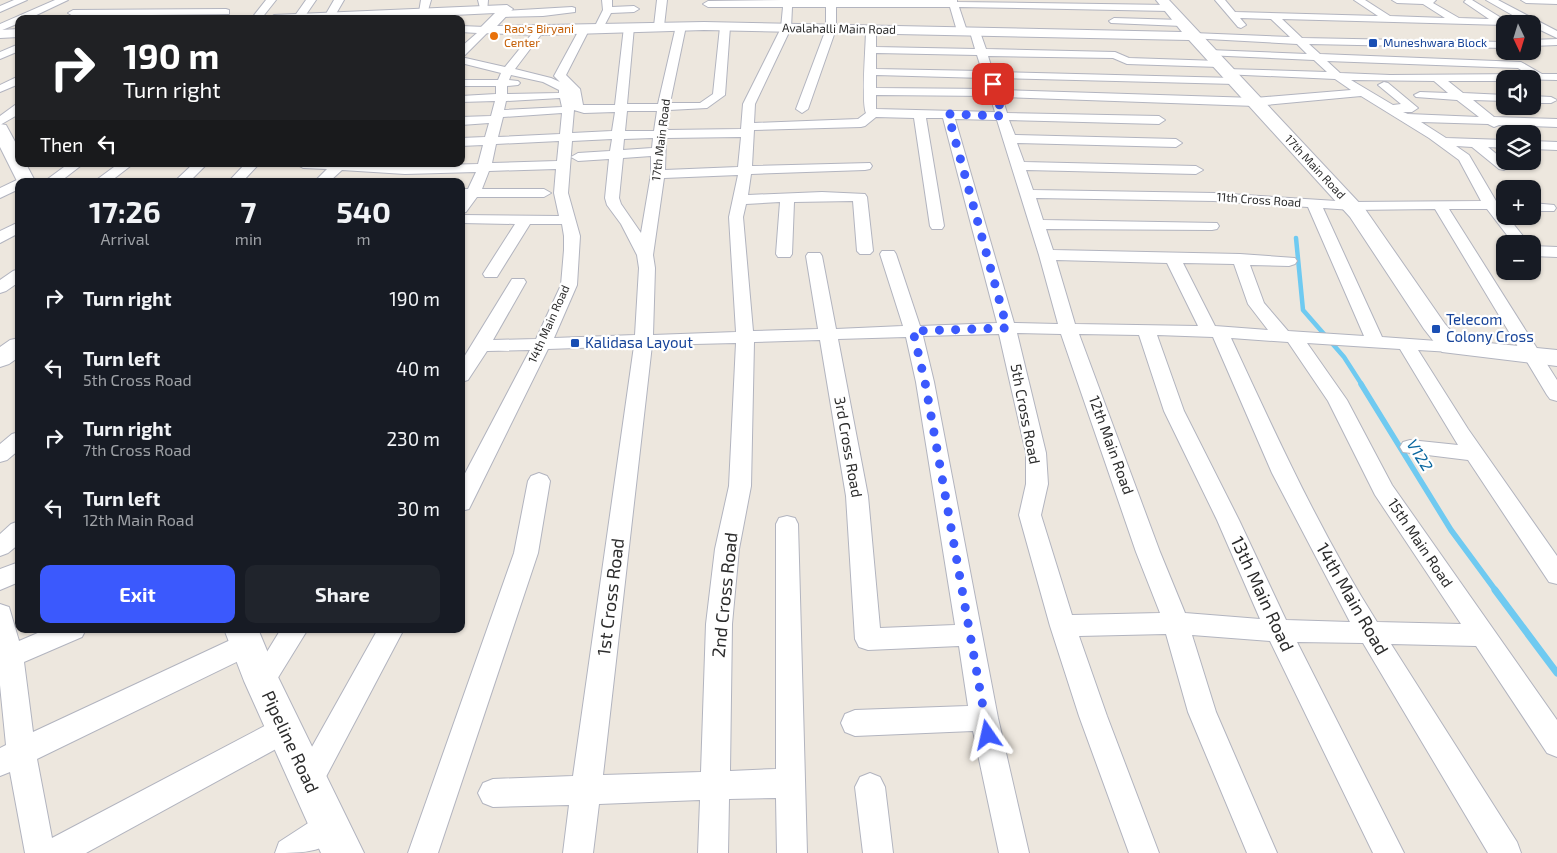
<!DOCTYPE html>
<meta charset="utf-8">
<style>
body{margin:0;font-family:"Exo 2",sans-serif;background:#20242c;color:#f1f3f6;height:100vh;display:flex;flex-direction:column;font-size:19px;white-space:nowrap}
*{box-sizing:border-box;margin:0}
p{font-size:16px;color:#9ea1a6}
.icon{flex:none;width:28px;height:28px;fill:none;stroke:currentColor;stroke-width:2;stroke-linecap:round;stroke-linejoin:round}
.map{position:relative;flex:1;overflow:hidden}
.side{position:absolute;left:15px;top:178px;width:450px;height:455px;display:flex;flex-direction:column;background:#171b24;border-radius:10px;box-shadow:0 1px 4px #0004}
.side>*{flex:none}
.hud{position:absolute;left:15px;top:15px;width:450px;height:152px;border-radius:10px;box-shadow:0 1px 4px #0004;background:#202124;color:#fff;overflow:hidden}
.needle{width:32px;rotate:176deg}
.controls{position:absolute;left:1496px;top:15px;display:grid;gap:10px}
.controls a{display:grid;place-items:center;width:45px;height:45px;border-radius:10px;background:#171b24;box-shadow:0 1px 4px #0004;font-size:25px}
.pin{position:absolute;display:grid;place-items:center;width:42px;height:42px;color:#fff;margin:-21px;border-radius:10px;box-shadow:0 2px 8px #0006}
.me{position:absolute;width:55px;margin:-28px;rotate:349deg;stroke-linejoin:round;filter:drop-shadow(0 0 4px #0008)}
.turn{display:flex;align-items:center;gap:18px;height:105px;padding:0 25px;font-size:22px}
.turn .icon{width:65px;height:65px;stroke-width:2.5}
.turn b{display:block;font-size:35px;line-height:42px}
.then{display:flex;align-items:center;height:48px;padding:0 25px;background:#0003;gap:10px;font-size:19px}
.eta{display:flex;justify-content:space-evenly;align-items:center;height:85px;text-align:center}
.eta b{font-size:30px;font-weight:700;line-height:35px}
.action{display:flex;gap:10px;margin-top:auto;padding:10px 25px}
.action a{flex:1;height:58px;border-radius:10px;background:#3b59fd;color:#fff;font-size:20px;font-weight:700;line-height:58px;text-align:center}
.action a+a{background:#20242c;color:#f1f3f6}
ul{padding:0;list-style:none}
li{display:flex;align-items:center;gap:15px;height:70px;padding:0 25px}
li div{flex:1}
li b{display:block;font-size:19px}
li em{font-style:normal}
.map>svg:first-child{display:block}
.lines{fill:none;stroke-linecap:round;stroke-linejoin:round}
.stream-far2{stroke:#6fcaf1;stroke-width:4.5}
.stream-far1{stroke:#6fcaf1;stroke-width:5.5}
.stream{stroke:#6fcaf1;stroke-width:7}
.street-casing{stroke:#b2b4bf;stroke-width:2}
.secondary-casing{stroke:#b2b4bf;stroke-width:2}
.street{fill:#fff;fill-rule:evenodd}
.secondary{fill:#fff;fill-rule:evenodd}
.route{stroke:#3b59fd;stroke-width:9;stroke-dasharray:0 16.2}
.food-dot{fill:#e8710a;stroke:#fff;stroke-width:2}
.transit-dot{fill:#1a4fb4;stroke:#fff;stroke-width:2}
.labels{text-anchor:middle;stroke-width:4.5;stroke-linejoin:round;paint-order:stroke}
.far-food-label{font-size:12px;fill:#c56008;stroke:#fff;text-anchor:start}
.far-street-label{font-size:12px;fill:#2c2c2c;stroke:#fff}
.far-transit-label{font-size:12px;fill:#164399;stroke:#fff;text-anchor:start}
.transit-label{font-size:15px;fill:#164399;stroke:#fff;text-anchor:start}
.street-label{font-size:15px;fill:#2c2c2c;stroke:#fff}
.water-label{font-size:16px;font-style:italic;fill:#0b68a0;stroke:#fff}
.near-street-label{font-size:18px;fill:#2c2c2c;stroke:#fff}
</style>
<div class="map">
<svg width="1557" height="853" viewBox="0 0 1557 853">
<rect width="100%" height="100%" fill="#ede7de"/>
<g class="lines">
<path class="stream-far2" d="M1296,238L1303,310L1344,357L1362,385"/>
<path class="stream-far1" d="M1361,384L1451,530L1496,591"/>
<path class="stream" d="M1495,590L1557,673"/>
<g class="street-casing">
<path id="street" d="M14,0H27L0,12V6Z
M55,0H68L28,19H19V23L0,31V24Z
M266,0H276L261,19H251Z
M306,0H316L303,19H295L294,17Z
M334,0H344L333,19H323Z
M421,0H431L427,14L424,15L419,12Z
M478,0H488L487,12H481Z
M602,0H612V7L634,6L639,9L634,12L611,13L602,30H596L594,28L603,10Z
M657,0H667L664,26L659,29L654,26Z
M783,0H957V2L1169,5L1174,8L1169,11L959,7L967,31L962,34L957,31L950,7H836V29L808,109L802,113L796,109L826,29V7H792L791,28L755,104L754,123L858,119L866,113C861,103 866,45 866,30L871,27L876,30V47L975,49L970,32L975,29L980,32L986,49L1115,52L1129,58L1219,61L1224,64L1219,67L1127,64L1113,58L988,56L993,72L1235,78L1241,81L1235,84L996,78L999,90L1255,98L1351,90L1335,79L1222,74L1221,72L1222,70L1226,69L1327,72L1314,60L1205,55L1204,53L1205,51L1209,50L1307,54L1297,44L1189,38L1188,36L1193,33L1290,37L1271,19L1240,18L1246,25L1241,28L1238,27L1215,0H1225L1235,12L1378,16L1354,0H1365L1390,16L1445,18L1423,4L1397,3L1392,0H1436L1433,3L1459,18L1489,19L1464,2L1466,0H1472L1503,19L1521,20L1486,0H1498L1557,31V38L1532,26V24L1505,25L1282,19L1302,38L1505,42V48L1309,44L1320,54L1521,62L1542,74H1557V80L1505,79V81H1448L1463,93L1505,95V101L1473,100L1494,117L1557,119V127L1499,125L1494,127L1488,124L1421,122L1446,138L1505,140V148L1488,147L1511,166L1504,170L1499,169L1472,147L1456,146L1469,155L1496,201L1505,202V210H1503L1505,216H1507L1523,236L1520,239H1510L1487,209H1449L1557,380V401L1550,399L1547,395L1435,209L1352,210L1323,208L1382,337L1451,342L1457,343L1460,347L1457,351L1451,352L1418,350L1468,429L1557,556V584L1549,582L1468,460L1403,452L1400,447L1403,442L1410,440L1458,445L1400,349L1307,343L1347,400L1392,485L1557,720V757L1547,753L1476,646L1391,644L1517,842L1521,853H1488L1363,643L1297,642L1404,853H1373L1270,641L1192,635L1216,712L1277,853H1247L1188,712L1166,634L1079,636L1107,716L1159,853H1129L1079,716L1050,626L1019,515L1026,484V453L999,334L923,336L934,382L998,718L1029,853H999L973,731L855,736L845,732L841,723L845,714L855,710L968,706L959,646L868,650L859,647L855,639L846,496L820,340L754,342L751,486L739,549L732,624L730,771L776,769V524L779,518L787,516L795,518L798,524L807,853H777L776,798L729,799L728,853H698L700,800L599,804L593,853H563L569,805L493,807L483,803L478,793L483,783L493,779L573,776L634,346L548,349L472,503L469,509L461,511V481L530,350L487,351L468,380L461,382V362L512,279H524L526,282L493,340L536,339L561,285L564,250V236L562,224H530L497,277H485L483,274L515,224L461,223V215L559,216L554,193L556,169L489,171L482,189H544L551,193L544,197H477L466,212L461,213V189H468L476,172L405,174L342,170L330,181H315L327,169L303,168L296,164H367L405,166L478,164L483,145L461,146V138L485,137L489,123L461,125V117L491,116L495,101L461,102V96L496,94V86H461V80H498L501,73L461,63V57L505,67L535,30L538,29L543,32L515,69L551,78L560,82L554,76L579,30L584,27L589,30L566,75L580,89L583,105H615L624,27L629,24L634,27L627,104H658L676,26L681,23L686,26L670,103H700L713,94L720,27L725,24L728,25L730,27L725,95L707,108L669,110L667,130L741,129L743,104L781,28L783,7H708L703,4L708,1ZM876,53L977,55L982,71L876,69ZM1327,61L1518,68L1527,74L1390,75L1340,73ZM511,75L543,82L559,90V93L507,94V86L518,85L520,83L518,81L509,80ZM876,75L984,78L988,89L876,88ZM1351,80L1434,81L1448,93L1420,92L1414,95L1416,97L1457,100L1479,117L1408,114L1403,112H1412L1418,108L1388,83L1384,82L1378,85L1401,104L1393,105ZM876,95L990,96L995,112L876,109ZM1361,96L1429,138L1459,160L1481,201L1352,202L1214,193L1033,190L1026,170L1196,174L1203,170L1196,166L1024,162L1017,143L1176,147L1182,143L1176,139L1015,135L1009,120L1159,124L1165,120L1159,116L1007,113L1002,97L1255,106ZM560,98L562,107L504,110L506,101ZM574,110L584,113L615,112L612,131L572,133ZM627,111H657L654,131H625ZM562,113L560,134L498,137L503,117ZM876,117L914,118L930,226L932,229H942L944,226L926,118H943L997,323L920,326L896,254L894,251H882L880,254L903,326L836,329L822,256L820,253H808L806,256L818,329L753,331L743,217L746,204L780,202L776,254L778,257H790L792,254L794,202L853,201L857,251L860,254H870L873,251L867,197L865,194L822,192L748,195L751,174L865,170L870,169L872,166L870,163L752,166L754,130L861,127L865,126ZM955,119L997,120L1039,255L1058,324L1014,323ZM741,137L738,167L665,170L666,138ZM653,138L652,148L623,150L624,139ZM612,139L610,151L578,153L571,157L578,161L609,159L605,198L607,205L621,224L637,255L639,268L635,335L554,338L577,285L580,236L568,193L572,141ZM559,141L557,161L492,163L496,144ZM651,156V174L641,233L621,204L619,198L623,158ZM738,175L729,217L736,332L653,335L655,268L653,255L664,178ZM1036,198L1214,201L1308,207L1364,336L1288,331L1264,303L1250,265L1289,266L1295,264L1297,261L1295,258L1240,254L1053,250L1046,229L1212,230L1217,229L1219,226L1217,223L1043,220ZM1056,260L1167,263L1198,326L1075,324ZM1183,263L1234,264L1248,304L1268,330L1215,326ZM1017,333L1061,334L1136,552L1160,613L1072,615L1041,515L1048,484L1046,453ZM1079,334L1139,335L1164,411L1217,520L1260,619L1185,613L1160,552ZM1157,335L1213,337L1272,473L1350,622L1286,620L1239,520L1184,411ZM906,337L916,382L955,625L880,628L868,496L838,339ZM1231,338L1288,342L1328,401L1375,495L1461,624L1377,622C1320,532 1276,435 1231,338ZM736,343L729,486L715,549L706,624L701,772L603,775L652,345Z
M1521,0H1557V4L1526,3Z
M572,7L575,8V12L543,16L502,17L497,14L502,11Z
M450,8L455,11L447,19H436Z
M226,9L229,10V14L73,16L68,13L73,10Z
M1114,18L1182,20L1187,23L1182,26L1111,23L1109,21Z
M461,26L485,27L490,30L465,55L461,56V47L477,33L461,32Z
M1557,39V45L1532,46V40Z
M19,44V51L0,59V52Z
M19,76V84L0,92V85Z
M1532,96L1551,97L1557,100L1551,103H1532Z
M15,105H19V114L0,125V116Z
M1532,141L1557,142V150L1532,149Z
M68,164H83L61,181H45Z
M118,164H133L111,181H95Z
M193,164H207L190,181H175Z
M245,164H259L243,181H229Z
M19,179L25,181H19V189L0,198V188Z
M1532,203L1554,205L1556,208L1554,211H1532Z
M19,222V233L0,243V231Z
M1532,246L1557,247V257L1532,256Z
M19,269V282L6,291L0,293V280L13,271Z
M19,432V450L7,460L0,462V444L12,434Z
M539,473L547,476L550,481L538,553L438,853H408L514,553L528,481L531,476Z
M19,521V544L8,553L0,556V534L11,524Z
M19,562V582L0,590V569Z
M0,604L9,607L19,641L47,629H86L82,637L24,662L33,732L239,636L248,633L257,636L261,644L257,652L37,759L52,838L276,720L286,716L296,720L300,729L296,738L86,853H25L10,772L0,776V748L6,745L0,685Z
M281,629H308L271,689L262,693L253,689L249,681Z
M378,629H404L319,790L309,794L299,790L294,780L299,770Z
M870,773L880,777L885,787L893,853H863L855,787L860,777Z
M330,812L341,816L345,827C332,853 302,853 275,853L279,842L319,816Z"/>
</g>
<g class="secondary-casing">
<path id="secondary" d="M1156,0H1169L1365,209L1445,324L1459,340L1557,350V366L1442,352L1424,329L1350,217L1189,40L704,30L540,35L480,33L478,30L495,13L371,19H268L274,15L507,5L513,9L497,26L704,22L1182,32Z
M19,29V37L0,38V30Z
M0,124L6,125L19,149V164H26L35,181H19V184L17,181L0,147Z
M19,338V357L9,364L0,367V347L10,340Z
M224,629H258L278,677L364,853H321L244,681Z"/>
</g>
<use href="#street" class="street"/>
<use href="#secondary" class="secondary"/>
</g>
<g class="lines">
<path class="route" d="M988,735L925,382L913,331L1007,328L948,114L1003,116L993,84"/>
</g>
<circle class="food-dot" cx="494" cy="36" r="5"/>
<g class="transit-dot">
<rect x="1368" y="38" width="10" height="10" rx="2.5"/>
<rect x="1431" y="324" width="10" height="10" rx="2.5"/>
<rect x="570" y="338" width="10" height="10" rx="2.5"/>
</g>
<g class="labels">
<g class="far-food-label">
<text x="504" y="33">Rao's Biryani<tspan x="504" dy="14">Center</tspan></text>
</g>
<g class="far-street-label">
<text transform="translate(839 29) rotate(1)" y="4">Avalahalli Main Road</text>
<text transform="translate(661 140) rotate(-83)" y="4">17th Main Road</text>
<text transform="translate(1315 167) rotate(47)" y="4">17th Main Road</text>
<text transform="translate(1259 200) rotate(4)" y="4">11th Cross Road</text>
<text transform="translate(549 324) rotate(-66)" y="4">14th Main Road</text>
</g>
<g class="far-transit-label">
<text x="1383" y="47">Muneshwara Block</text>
</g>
<g class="transit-label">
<text x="1446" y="325">Telecom<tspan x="1446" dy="17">Colony Cross</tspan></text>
<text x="585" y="348">Kalidasa Layout</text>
</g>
<g class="street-label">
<text transform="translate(1025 414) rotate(79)" y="5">5th Cross Road</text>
<text transform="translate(1111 445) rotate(70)" y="5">12th Main Road</text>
<text transform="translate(848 447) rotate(80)" y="5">3rd Cross Road</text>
<text transform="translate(1420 543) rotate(56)" y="5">15th Main Road</text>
</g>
<g class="water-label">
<text transform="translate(1420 455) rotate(58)" y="6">V122</text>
</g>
<g class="near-street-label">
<text transform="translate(1262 594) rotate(65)" y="6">13th Main Road</text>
<text transform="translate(725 595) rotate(-84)" y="6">2nd Cross Road</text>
<text transform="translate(611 597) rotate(-83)" y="6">1st Cross Road</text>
<text transform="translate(1352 599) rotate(60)" y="6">14th Main Road</text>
<text transform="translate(290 742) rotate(65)" y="6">Pipeline Road</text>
</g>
</g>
</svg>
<div class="controls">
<a><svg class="needle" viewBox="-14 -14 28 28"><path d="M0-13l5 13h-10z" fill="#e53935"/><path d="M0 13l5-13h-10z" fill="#9ea1a6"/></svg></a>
<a><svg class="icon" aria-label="sound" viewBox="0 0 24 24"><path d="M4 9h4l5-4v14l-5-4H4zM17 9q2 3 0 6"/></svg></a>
<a><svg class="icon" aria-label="layers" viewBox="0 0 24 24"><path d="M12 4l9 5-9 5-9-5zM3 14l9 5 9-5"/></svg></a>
<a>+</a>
<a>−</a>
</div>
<div class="pin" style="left:993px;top:84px;background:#d93025"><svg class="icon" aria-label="arrive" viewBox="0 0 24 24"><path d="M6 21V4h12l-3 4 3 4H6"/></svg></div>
<svg class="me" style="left:988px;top:735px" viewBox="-20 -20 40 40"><path d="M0-17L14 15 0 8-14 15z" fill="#3b59fd" stroke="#fff" stroke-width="4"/></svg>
<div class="hud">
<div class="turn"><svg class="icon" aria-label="right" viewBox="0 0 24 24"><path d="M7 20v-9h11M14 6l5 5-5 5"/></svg><div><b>190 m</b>Turn right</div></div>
<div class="then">Then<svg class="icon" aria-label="left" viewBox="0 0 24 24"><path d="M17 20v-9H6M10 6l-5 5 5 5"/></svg></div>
</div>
<section class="side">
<div class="eta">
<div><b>17:26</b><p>Arrival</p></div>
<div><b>7</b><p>min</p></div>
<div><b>540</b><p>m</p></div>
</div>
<ul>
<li><svg class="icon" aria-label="right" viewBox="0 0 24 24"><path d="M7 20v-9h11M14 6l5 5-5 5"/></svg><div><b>Turn right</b></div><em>190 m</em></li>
<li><svg class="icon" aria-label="left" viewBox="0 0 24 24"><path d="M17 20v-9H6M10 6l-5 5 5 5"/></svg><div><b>Turn left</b><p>5th Cross Road</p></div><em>40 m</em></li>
<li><svg class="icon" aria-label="right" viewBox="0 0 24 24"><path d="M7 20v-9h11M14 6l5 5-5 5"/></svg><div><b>Turn right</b><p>7th Cross Road</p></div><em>230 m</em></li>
<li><svg class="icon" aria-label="left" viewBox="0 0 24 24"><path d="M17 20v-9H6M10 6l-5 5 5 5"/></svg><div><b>Turn left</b><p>12th Main Road</p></div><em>30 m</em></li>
</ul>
<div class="action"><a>Exit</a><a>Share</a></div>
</section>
</div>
